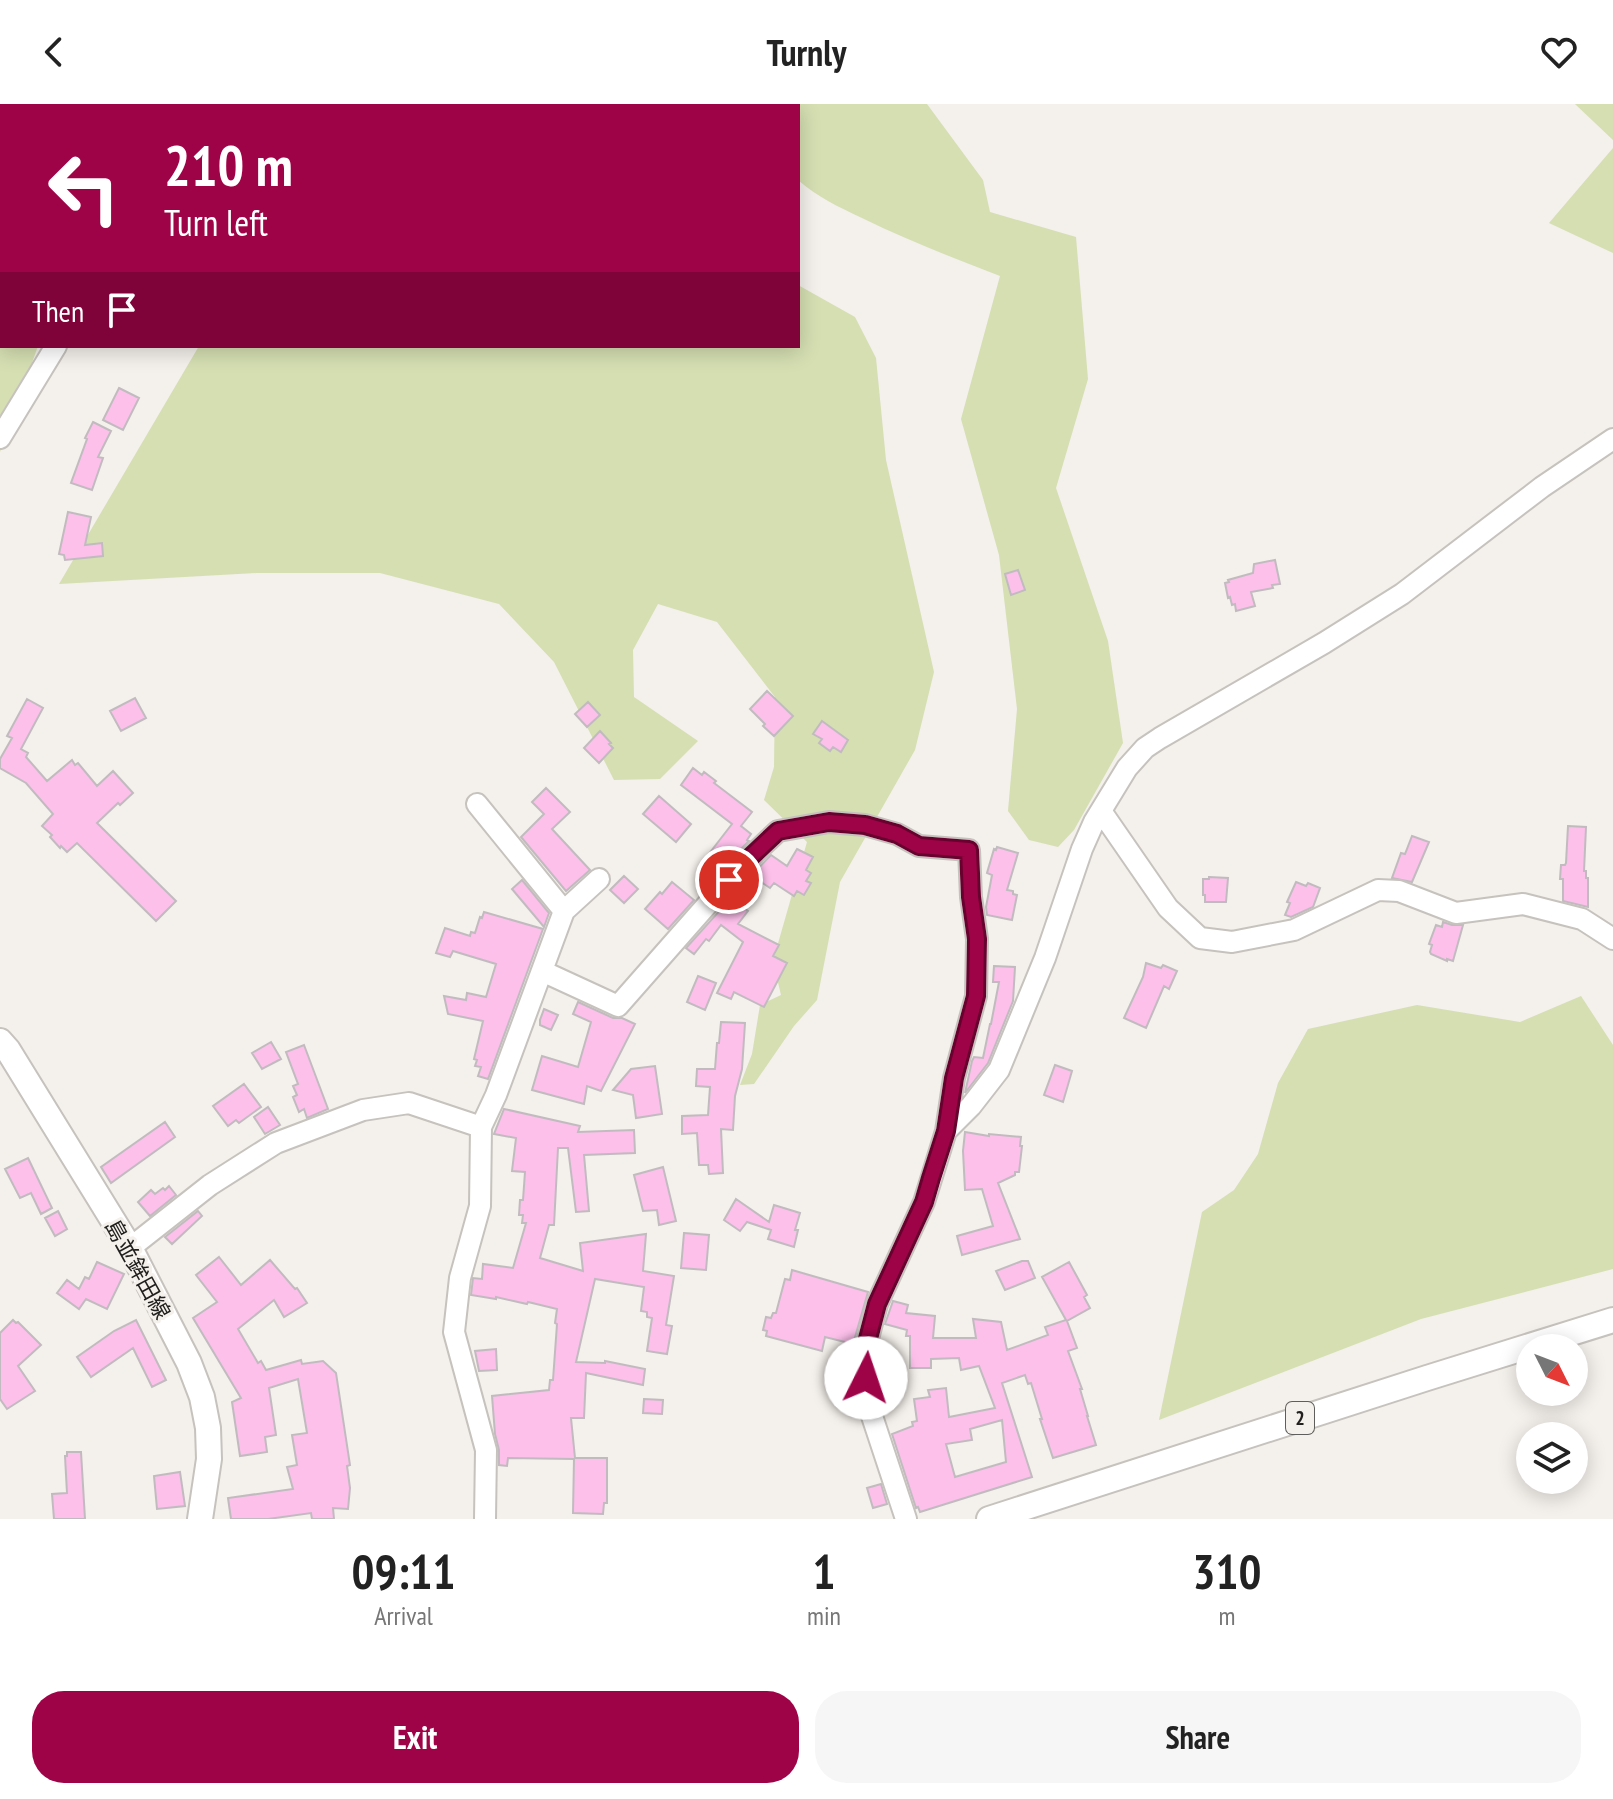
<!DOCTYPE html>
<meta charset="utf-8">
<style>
body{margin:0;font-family:"PT Sans Narrow","Noto Sans JP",sans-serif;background:#f6f6f6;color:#222;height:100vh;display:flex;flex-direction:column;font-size:30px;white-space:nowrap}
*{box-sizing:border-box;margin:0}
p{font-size:26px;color:#767676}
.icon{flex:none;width:44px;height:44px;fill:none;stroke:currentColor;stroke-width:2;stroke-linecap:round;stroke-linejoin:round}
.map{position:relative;height:1415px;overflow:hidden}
.panel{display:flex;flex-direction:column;background:#fff;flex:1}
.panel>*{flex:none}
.hud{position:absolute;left:0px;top:0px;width:800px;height:244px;box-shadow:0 4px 20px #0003;background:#9f0347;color:#fff;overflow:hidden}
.needle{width:52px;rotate:132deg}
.fabs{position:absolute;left:1516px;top:1230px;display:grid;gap:16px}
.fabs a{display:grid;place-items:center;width:72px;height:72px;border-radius:50%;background:#fff;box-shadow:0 4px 20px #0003;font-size:40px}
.pin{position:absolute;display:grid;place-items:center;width:68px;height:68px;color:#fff;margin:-34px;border:4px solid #fff;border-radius:50%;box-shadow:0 2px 8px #0007}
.me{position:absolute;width:88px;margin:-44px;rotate:4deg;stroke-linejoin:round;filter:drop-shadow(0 0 6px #0008)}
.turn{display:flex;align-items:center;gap:28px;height:168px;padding:0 32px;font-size:36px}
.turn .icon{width:104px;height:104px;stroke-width:2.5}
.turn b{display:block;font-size:56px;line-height:68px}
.then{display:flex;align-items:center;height:76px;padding:0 32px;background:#0003;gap:16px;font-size:30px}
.eta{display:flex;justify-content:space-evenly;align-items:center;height:136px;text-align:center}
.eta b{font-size:48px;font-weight:800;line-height:56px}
.button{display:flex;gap:16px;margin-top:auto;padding:16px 32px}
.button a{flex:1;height:92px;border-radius:32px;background:#9f0347;color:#fff;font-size:32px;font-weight:800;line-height:92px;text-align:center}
.button a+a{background:#f6f6f6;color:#222}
header{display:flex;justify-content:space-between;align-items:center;height:104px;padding:0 32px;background:#fff;font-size:36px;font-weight:800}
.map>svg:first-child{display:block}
.green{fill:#d5dfb2}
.building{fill:#fdc0eb;stroke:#c1bbbf;stroke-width:2;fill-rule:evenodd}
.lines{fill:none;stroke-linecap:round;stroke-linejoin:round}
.minor-casing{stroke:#c6c2bd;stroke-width:24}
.major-casing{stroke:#c6c2bd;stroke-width:28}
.minor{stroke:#fff;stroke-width:20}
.major{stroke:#fff;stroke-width:24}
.route-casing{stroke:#67022e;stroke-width:20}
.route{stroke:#9f0347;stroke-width:14}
.labels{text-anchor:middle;stroke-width:6;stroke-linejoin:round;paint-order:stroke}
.shield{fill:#f4f0eb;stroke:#605e5c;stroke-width:2}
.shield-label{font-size:20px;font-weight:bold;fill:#21201e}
.street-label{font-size:22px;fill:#21201e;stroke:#f4f0eb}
</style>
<header><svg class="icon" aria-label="back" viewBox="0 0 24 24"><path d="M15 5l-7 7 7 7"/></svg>Turnly<svg class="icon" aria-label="heart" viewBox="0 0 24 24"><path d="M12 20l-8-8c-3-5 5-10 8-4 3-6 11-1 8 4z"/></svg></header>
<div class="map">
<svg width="1613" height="1415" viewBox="0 0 1613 1415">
<rect width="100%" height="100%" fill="#f4f0eb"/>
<path class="green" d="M0,0H125L124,2H2V242H38L0,348Z
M339,0H688V2H339Z
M729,0H927L983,76L990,108L1076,133L1088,275L1056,384L1108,537L1123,639L1074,726L1058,743L1029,736L1008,707L1017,605L999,451L961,315L1000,172C953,154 907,136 862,114C839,103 817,93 798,76V2H730Z
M1575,0H1613V36Z
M1613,44V149L1549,119Z
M798,181L855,213L876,254L886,356L934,568L915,646L840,778L817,896L794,922L754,980L740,981L752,950L760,901L781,891L773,857L807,738L764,696L774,663L775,593L717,518L658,500L633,546L634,593L698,637L660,675L614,676L554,558L499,500L380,469H257L59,480L199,242H798Z
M1581,892L1613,941V1165L1421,1215L1159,1316L1202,1108L1234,1086L1258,1050L1278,979L1308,925L1417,901L1520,918Z"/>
<path class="building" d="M119,284L139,294L123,326L103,316Z
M93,318L111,327L98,353L103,354L92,386L71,379L87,335L85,334Z
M68,408L91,413L85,441L102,439L103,452L65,456L64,451L59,450Z
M1275,456L1280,480L1272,481L1273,484L1251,488L1255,502L1236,507L1235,500L1232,501L1230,493L1228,494L1225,479L1229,478L1228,476L1253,469L1254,460Z
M1018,466L1025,486L1011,491L1005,470Z
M767,587L793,612L774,632L763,622L765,620L750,605Z
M135,594L146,614L121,627L110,607Z
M27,595L43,604L21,645L28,649L26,653L47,677L72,656L75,661L78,659L97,682L113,667L133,689L120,701L118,699L97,719L176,797L156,817L77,739L67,748L61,742L60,744L50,733L52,731L42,722L53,710L26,679L0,664V655L12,634L7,632Z
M588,598L600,611L587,623L575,610Z
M822,617L848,636L841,648L833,643L830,647L819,639L822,635L813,630Z
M600,627L611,639L609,640L613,644L599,659L584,644Z
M693,664L702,671L704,668L716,677L714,679L752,708L741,722L751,730L747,736L749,737L723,763L708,751L732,720L681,681Z
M546,684L570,708L552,725L590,766L566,787L521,733L544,710L532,698Z
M659,692L691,720L676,738L643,710Z
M1568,722L1586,723L1584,767H1586V774H1588V803L1563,797V775H1560L1561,761H1565L1566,759Z
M1412,732L1429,738L1412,778L1392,774L1401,749L1405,750Z
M997,743L1018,749L1007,786L1013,787V790L1017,791L1012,816L987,811L986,803L992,771L987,769L994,745L996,746Z
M797,745L813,753L806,766L811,769L806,777L811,779L804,791L797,787L794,792L774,779L770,784L752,772L746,780L744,779L771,751L787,762Z
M624,772L638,785L624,799L610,786Z
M1209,773L1228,774L1226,798H1205V791H1203V775H1209Z
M522,776L549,809L544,823L512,785Z
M672,778L694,796L668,825L645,805L660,788L662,790Z
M1296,778L1306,782L1308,779L1320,784L1313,803L1291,813L1285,811L1290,799L1287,798Z
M731,794L748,807L738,820L779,841L773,852L787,859L764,903L734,888L731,895L717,889L743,838L721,821L709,837L706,835L694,850L686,844Z
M484,808L543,825L488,975L478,972L481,963L475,962L477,956L474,955L483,917L448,910L444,892L466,896L467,889L486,893L496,860L453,847L450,853L436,849L445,824L470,832L471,828L475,829L480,813L482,814Z
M1443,818L1452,821H1463L1453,857L1447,855V857L1431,850L1430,848L1432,841L1429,840L1436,821L1442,823Z
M1146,859L1161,864L1163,861L1177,867L1169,885L1164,882L1146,924L1124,914L1143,873Z
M994,862L1015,863L1013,897L988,959L965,989L972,957L974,953L983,954L990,920H991L999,878H993Z
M698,872L716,879L705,906L687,898Z
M578,898L613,914H622L635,920L601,987L587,982L584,1000L532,986L542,952L578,963L591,918L573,910Z
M544,905L558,911L551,926L540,921V916Z
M721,918L745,919L742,965L735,992L733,1026L721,1025L723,1069L709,1070L708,1061H699L697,1029L682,1030V1012L708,1011L710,983L696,982L697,965H715L717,939H719Z
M271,938L281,955L262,965L252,949Z
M304,941L328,1005L307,1014L304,1005L299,1008L293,993L297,991L293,982L298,980L286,948Z
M1055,961L1072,967L1063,998L1044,991Z
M655,962L662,1010L636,1014L633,991L613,986L631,965Z
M244,980L261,1003L239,1019L236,1016L228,1022L213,1002Z
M268,1003L280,1021L265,1030L254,1013Z
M504,1005L580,1022L578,1028L634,1026L635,1049L584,1051L589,1107L576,1108L568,1044H558L554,1121H549L540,1154L583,1167L580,1139L646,1130L643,1167L674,1172L666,1221L672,1222L667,1250L647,1247L652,1214L647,1213V1208L641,1207L644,1183L595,1175L576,1258L605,1259V1257L645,1265L643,1281L586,1269L584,1314H571L575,1354H607V1399H604L603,1410L573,1409L574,1355L508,1354L507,1362L499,1361V1346L495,1330L492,1292L549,1286L550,1276H553L557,1220L555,1219L557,1205L528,1198L527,1200L496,1193V1195L471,1191L473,1174L482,1175L483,1160L513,1164L526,1119H522L523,1111H519L520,1096H523L525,1068L512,1067L516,1034L494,1030Z
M165,1018L175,1033L111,1079L101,1063Z
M965,1028L989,1032V1030L1021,1033L1020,1042H1022L1019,1068H1015V1071L998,1079L1020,1135L962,1151L957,1132L993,1122L982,1085L965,1086L963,1047Z
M28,1054L52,1104L41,1110L31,1089L20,1094L5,1065Z
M663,1063L676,1117L659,1121L657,1106L643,1107L634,1071Z
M169,1082L176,1091L150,1112L138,1098L151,1086L155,1090L163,1084L165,1086Z
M736,1095L769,1118L774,1101L800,1109L795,1126H798L794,1143L768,1135L771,1126L747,1118L740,1127L724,1116Z
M58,1107L67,1125L55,1132L45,1114Z
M198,1107L202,1112L172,1140L165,1133Z
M684,1129L709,1131L706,1166L681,1164Z
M219,1153L241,1181L270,1156L295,1185L297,1184L307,1199L284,1213L274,1196L238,1225L258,1259L261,1257L266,1266L301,1256L302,1260L323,1257L336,1269L350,1361L347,1362L350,1384L348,1405L333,1404L334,1415H312L311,1409L268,1415H231L228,1394L293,1385L287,1363L297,1361L292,1331L307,1329L298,1275L269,1284L276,1331L265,1333L267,1348L240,1352L232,1298L241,1294L193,1214L217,1198L196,1171Z
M1022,1157H1028L1035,1174L1005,1186L996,1167Z
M97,1158L124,1170L107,1205L86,1195L79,1205L57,1189L67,1176L79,1185L85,1173L89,1175Z
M1069,1158L1087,1191L1084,1193L1090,1204L1067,1217L1077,1244L1068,1247L1082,1285H1080L1088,1312H1087L1096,1341L1053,1354L1040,1315H1042L1031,1279L1028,1280L1025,1271L1002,1279L1032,1373L920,1408L918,1403L916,1404L892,1330L913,1322L912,1318L917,1317L914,1295L930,1293L928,1286L946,1284L949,1313L995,1304L979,1262L961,1266L959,1254L931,1255V1264H910V1232H906L907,1226L885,1220L893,1197L908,1201L906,1209L935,1212L933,1234H976L973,1215L1001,1218L1007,1246L1048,1231L1045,1223L1066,1216L1042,1173ZM1002,1316L1006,1358L955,1373L946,1340L972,1336L970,1325Z
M792,1166L868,1188L853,1240L825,1233L822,1247L766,1232L767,1227L763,1226L766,1213L771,1214L773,1209H776L785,1175L790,1176Z
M13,1216L16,1219L18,1218L41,1241L18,1262L35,1287L7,1305L0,1295V1229Z
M136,1216L166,1276L152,1283L133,1244L91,1273L77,1253L114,1227Z
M496,1245L497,1266L479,1267L475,1247Z
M644,1295L663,1296L662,1310L643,1309Z
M67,1348H81L85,1415H54L52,1390L67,1389L65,1352H67Z
M180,1368L185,1402L157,1405L154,1372Z
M881,1380L887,1400L873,1404L867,1384Z"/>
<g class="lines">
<g class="minor-casing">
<path id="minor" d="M127,0V2
M0,334L56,242
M477,700L564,807
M1101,707L1168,804L1200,834L1232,838L1294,826L1378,786L1399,787L1456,809L1523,800L1582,815L1613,835
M542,867L618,902L743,760L778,727L829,718L865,721L897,730L919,742L969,746L971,793L977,835L976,892L954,974L946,1027L924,1098L877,1200L864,1250L867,1297L906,1415
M946,1027L971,1002L999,966L1045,854L1082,745L1094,718L1127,664L1145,644L1160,634L1324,539L1402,490L1542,383L1613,335
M130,1144L210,1081L276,1039L363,1006L409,999L481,1023
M485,1415L486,1346L454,1228L460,1174L480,1102L481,1023L496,991L564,807L599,775"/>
</g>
<g class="major-casing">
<path id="major" d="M0,937L8,946L130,1144L189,1259L202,1293L208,1324L209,1355L200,1415
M989,1415L1427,1274L1613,1216"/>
</g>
<use href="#minor" class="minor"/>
<use href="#major" class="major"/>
</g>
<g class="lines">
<g class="route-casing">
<path id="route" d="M729,776L743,760L778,727L829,718L865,721L897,730L919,742L969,746L971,793L977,835L976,892L954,974L946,1027L931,1074L924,1098L877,1200L864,1250L866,1274"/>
</g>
<use href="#route" class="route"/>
</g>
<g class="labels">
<rect class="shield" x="1286" y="1298" width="28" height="32" rx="6"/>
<g class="shield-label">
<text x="1300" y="1321">2</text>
</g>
<g class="street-label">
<text transform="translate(138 1165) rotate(61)" y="8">島並鉾田線</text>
</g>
</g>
</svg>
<div class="fabs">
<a><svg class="needle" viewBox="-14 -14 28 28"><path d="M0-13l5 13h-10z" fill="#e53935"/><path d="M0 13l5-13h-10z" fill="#767676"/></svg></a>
<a><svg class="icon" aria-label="layers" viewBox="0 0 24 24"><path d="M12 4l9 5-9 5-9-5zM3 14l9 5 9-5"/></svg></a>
</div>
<div class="pin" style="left:729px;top:776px;background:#d93025"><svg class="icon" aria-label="arrive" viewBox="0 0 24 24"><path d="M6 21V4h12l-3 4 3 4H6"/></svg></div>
<svg class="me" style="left:866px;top:1274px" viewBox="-20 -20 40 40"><circle r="19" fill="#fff"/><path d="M0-13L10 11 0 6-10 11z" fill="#9f0347"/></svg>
<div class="hud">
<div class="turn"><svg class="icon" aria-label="left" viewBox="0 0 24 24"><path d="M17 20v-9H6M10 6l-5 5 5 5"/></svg><div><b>210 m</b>Turn left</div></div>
<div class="then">Then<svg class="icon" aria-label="arrive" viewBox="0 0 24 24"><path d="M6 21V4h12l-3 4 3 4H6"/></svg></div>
</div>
</div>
<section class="panel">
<div class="eta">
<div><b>09:11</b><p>Arrival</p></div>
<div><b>1</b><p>min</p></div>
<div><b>310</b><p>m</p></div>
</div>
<div class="button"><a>Exit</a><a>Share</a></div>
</section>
